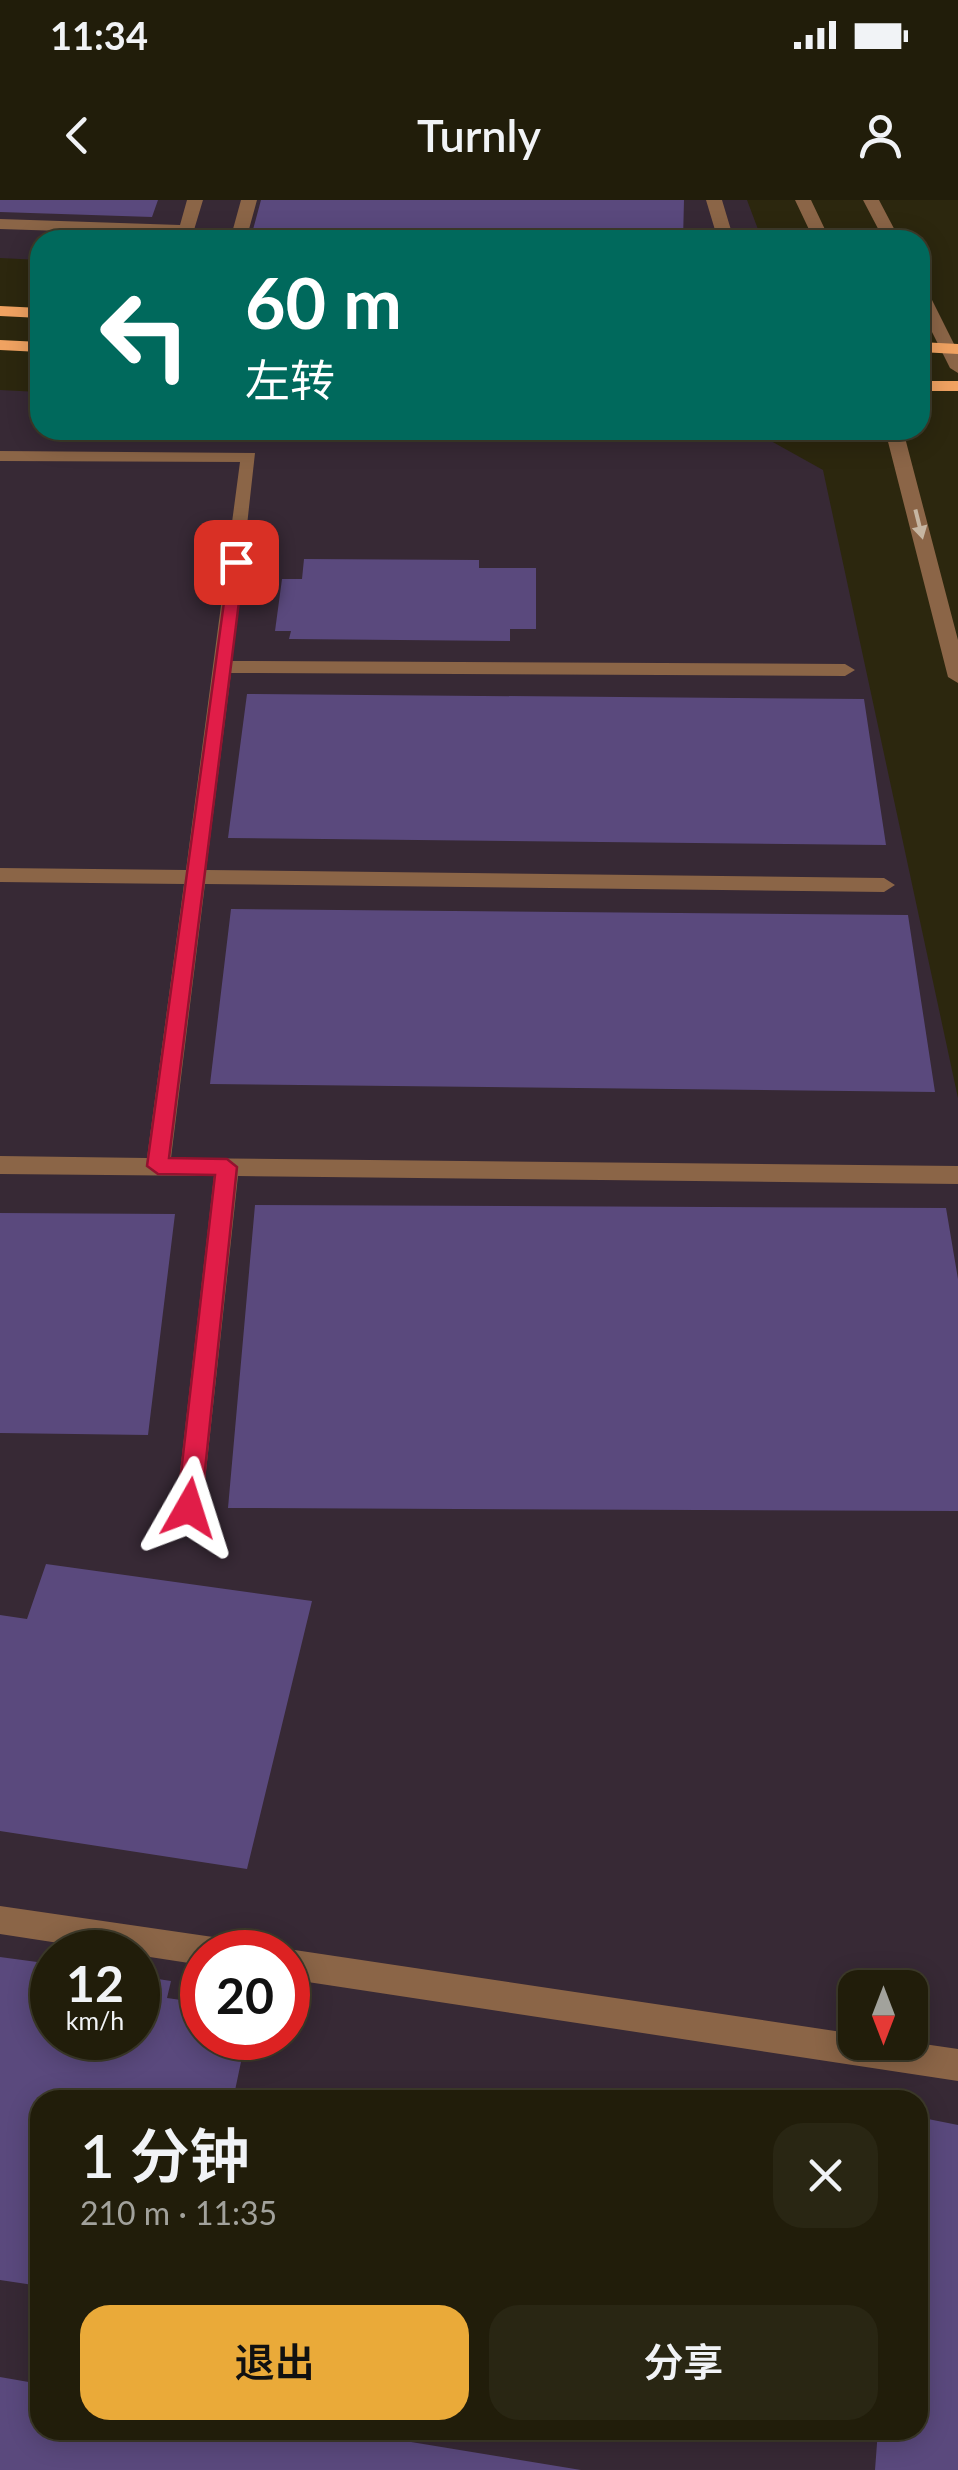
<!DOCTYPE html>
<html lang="zh">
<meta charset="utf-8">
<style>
body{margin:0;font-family:Lato,"Noto Sans SC",sans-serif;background:#292613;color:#f1f3f6;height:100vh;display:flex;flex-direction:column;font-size:38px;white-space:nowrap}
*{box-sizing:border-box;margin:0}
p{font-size:32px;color:#a2a29c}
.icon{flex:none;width:55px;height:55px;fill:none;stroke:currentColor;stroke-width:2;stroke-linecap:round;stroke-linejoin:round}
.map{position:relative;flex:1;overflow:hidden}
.drawer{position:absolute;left:30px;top:1890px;width:898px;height:350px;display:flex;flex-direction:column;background:#211d0a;border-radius:30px;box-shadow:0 5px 25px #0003,0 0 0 2px #3e3b2b}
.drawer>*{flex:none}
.hud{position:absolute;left:30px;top:30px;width:900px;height:210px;border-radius:30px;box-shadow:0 5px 25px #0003,0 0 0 2px #3e3b2b;background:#00695c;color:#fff;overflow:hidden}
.needle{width:65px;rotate:180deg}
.tools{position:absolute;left:838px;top:1770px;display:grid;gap:20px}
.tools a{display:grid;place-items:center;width:90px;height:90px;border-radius:20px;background:#211d0a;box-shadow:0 5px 25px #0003,0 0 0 2px #3e3b2b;font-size:50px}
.speed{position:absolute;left:30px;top:1730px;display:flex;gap:20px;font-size:50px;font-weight:700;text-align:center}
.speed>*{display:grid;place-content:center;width:130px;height:130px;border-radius:50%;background:#211d0a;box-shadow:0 5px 25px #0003,0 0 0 2px #3e3b2b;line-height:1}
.speed small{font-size:25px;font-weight:400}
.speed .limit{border:15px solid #d22;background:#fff;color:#111}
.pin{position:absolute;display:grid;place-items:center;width:85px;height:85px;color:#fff;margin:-42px;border-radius:20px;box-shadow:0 5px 15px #0006}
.me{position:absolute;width:110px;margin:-55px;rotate:6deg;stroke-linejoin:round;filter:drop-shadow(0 0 8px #0008)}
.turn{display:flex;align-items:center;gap:35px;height:210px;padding:0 50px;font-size:45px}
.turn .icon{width:130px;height:130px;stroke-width:2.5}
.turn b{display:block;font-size:70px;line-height:85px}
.round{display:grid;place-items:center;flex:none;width:105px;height:105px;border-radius:30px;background:#292613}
.head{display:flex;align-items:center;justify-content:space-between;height:170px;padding:0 50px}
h1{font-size:60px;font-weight:600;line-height:75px}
.action{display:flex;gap:20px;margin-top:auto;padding:20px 50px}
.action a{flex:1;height:115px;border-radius:30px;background:#eaaa39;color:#111;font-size:40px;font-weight:600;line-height:115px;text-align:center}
.action a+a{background:#292613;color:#f1f3f6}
.status{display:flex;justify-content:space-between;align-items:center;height:70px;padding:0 50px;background:#211d0a;direction:ltr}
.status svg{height:28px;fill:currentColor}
header{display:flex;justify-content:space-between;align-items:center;height:130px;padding:0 50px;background:#211d0a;font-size:45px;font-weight:600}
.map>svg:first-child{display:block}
.industrial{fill:#372935;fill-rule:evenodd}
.building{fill:#5a497d}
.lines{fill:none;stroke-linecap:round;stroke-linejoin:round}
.minor{fill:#8b6547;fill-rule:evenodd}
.major{fill:#f0a261;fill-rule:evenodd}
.oneway{fill:#c6b6a2}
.route{fill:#e11d48;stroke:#92132f;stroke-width:2.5}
</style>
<div class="status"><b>11:34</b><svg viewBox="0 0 49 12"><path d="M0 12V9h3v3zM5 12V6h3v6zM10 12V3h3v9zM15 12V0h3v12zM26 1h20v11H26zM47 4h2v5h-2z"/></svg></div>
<header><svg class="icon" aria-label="back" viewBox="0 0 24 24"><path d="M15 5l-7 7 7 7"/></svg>Turnly<svg class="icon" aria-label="person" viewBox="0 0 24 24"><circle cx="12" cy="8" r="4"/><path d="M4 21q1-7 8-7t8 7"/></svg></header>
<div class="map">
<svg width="958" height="2270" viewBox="0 0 958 2270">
<rect width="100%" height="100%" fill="#2c270e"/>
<path class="industrial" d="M0,0H747L762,40H40V60L0,58Z
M0,190L40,192V230H751L823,270L958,898V2270H0ZM52,1752H138V1838H52ZM202,1752H288V1838H202ZM855,1788H910V1842H855ZM40,1900H918V2230H40Z"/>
<path class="building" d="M0,0H158L152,17L0,12Z
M261,0H684L683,40L251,37Z
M304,359L479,360V368H536V429H510V441L289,439L291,431H275L282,379H302Z
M247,494L864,499L886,645L228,638Z
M231,709L908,715L935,892L210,884Z
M255,1005L946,1008L958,1079V1311L228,1308Z
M0,1013L175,1014L148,1235L0,1233Z
M46,1364L312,1401L247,1669L0,1631V1415L27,1419Z
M0,1757L52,1764V1838H138V1776L171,1781L167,1798L202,1803V1838H246L233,1900H40V2086L0,2080Z
M918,1917L958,1925V2270H875L878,2230H918Z
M0,2177L40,2184V2230H338L581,2270H0Z"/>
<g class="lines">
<path class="minor" d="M187,0H203L194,30L186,35L0,29V19L180,25Z
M241,0H257L246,40H230Z
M706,0H722L734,40H718Z
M795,0H811L830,40H814Z
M863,0H879L900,40H884Z
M920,87L928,92L958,152V173L950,168L920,108Z
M885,230H903L958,440V483L948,477Z
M0,251L255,253L232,461L845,464L855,470L845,476L231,473L206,670L884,678L895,685L884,692L205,684L171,958L958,966V984L238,976L202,1308L198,1316L189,1319L180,1316L176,1308L214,976L0,974V956L147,958L184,684L0,682V668L186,670L240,262L0,261Z
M0,1706L213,1737L224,1742L228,1752H202V1765L0,1734Z
M288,1749L855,1834V1842H910L958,1849V1881L288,1779V1752H280Z"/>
<path class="major" d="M0,106L40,108V118L0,116Z
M0,140L40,142V152L0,150Z
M920,142L958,144V154L920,152Z
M920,181H958V191H920Z"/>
</g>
<defs><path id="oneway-solid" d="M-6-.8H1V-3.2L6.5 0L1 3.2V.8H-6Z" transform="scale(2.5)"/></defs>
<use class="oneway" href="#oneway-solid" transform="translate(919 324) rotate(76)"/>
<path class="route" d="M230,358L244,362L169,958L227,959L237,967L201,1308L197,1315H180L177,1308L215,975L158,974L147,966Z"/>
</svg>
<div class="tools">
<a><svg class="needle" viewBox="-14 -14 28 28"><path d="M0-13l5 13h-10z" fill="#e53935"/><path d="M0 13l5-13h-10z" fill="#a2a29c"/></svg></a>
</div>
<div class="speed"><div>12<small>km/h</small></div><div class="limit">20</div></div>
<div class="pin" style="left:236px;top:362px;background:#d93025"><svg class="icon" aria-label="arrive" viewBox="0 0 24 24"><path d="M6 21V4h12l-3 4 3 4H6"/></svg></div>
<svg class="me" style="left:189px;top:1308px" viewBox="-20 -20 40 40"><path d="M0-17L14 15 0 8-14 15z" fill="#e11d48" stroke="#fff" stroke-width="4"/></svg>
<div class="hud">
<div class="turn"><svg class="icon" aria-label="left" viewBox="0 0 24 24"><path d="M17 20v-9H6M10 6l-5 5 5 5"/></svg><div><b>60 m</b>左转</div></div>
</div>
<section class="drawer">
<div class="head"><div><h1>1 分钟</h1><p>210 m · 11:35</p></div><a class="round"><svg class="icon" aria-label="close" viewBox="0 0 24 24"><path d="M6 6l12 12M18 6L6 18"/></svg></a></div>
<div class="action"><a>退出</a><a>分享</a></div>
</section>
</div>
